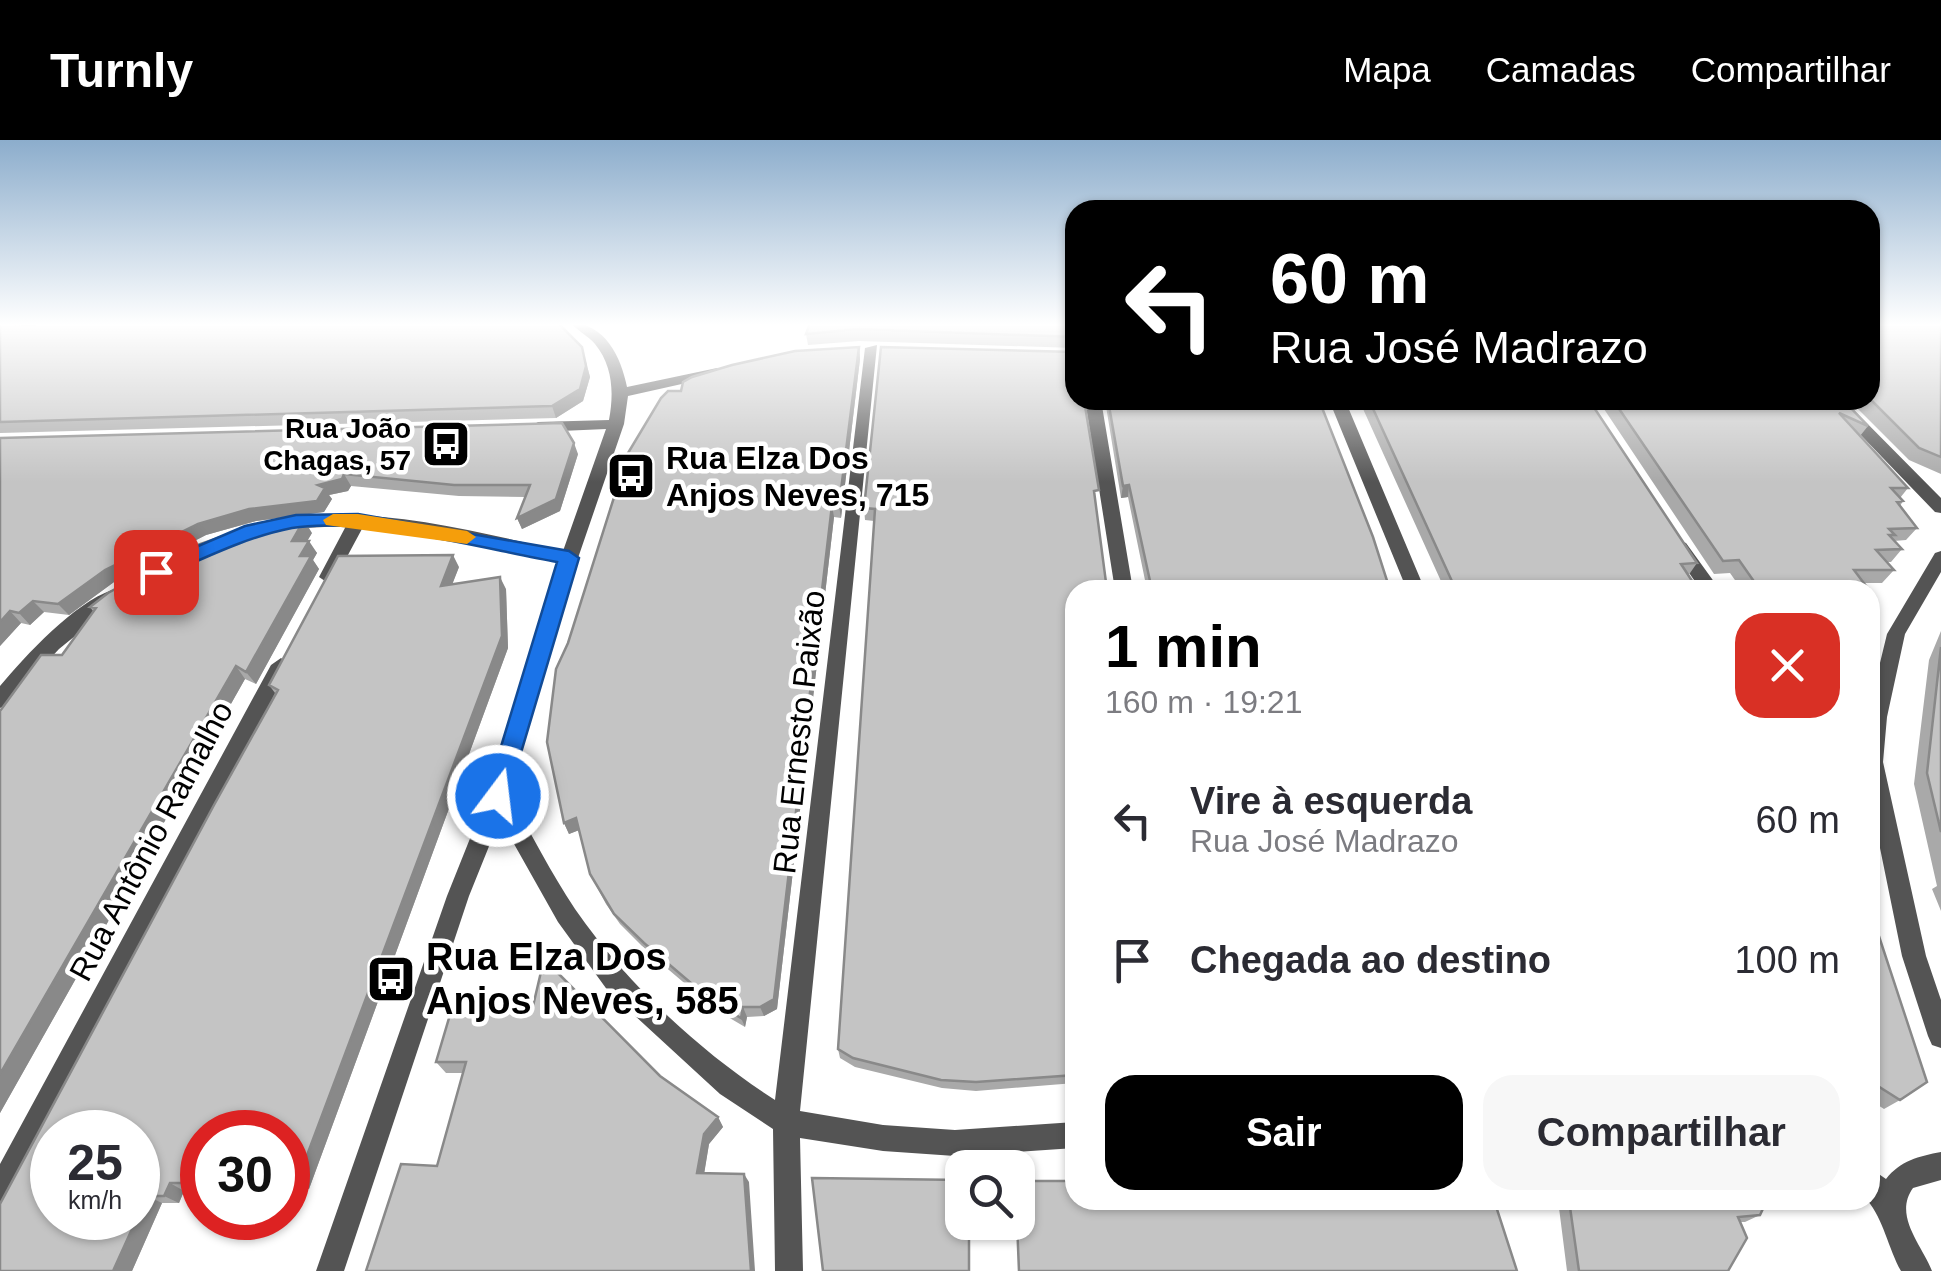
<!DOCTYPE html>
<html lang="pt">
<meta charset="utf-8">
<style>
body{margin:0;font-family:Arial,sans-serif;background:#f7f7f7;color:#2b2b33;height:100vh;display:flex;flex-direction:column;font-size:38px;white-space:nowrap}
*{box-sizing:border-box;margin:0}
p{font-size:32px;color:#7c7c81}
.icon{flex:none;width:55px;height:55px;fill:none;stroke:currentColor;stroke-width:2;stroke-linecap:round;stroke-linejoin:round}
.map{position:relative;flex:1;overflow:hidden}
.details{position:absolute;left:1065px;top:440px;width:815px;height:630px;display:flex;flex-direction:column;background:#fff;border-radius:30px;box-shadow:0 2px 8px #0004}
.details>*{flex:none}
.banner{position:absolute;left:1065px;top:60px;width:815px;height:210px;border-radius:30px;box-shadow:0 2px 8px #0004;background:#000;color:#fff;overflow:hidden}
.controls{position:absolute;left:945px;top:1010px;display:grid;gap:20px}
.controls a{display:grid;place-items:center;width:90px;height:90px;border-radius:20px;background:#fff;box-shadow:0 2px 8px #0004;font-size:50px}
.speed{position:absolute;left:30px;top:970px;display:flex;gap:20px;font-size:50px;font-weight:700;text-align:center}
.speed>*{display:grid;place-content:center;width:130px;height:130px;border-radius:50%;background:#fff;box-shadow:0 2px 8px #0004;line-height:1}
.speed small{font-size:25px;font-weight:400}
.speed .limit{border:15px solid #d22;background:#fff;color:#111}
.pin{position:absolute;display:grid;place-items:center;width:85px;height:85px;color:#fff;margin:-42px;border-radius:20px;box-shadow:0 5px 15px #0006}
.me{position:absolute;width:110px;margin:-55px;rotate:15deg;stroke-linejoin:round;filter:drop-shadow(0 0 8px #0008)}
.turn{display:flex;align-items:center;gap:35px;height:210px;padding:0 40px;font-size:45px}
.turn .icon{width:130px;height:130px;stroke-width:2.5}
.turn b{display:block;font-size:70px;line-height:85px}
.round{display:grid;place-items:center;flex:none;width:105px;height:105px;border-radius:30px;background:#f7f7f7}
.head{display:flex;align-items:center;justify-content:space-between;height:170px;padding:0 40px}
h1{font-size:60px;font-weight:700;line-height:75px;color:#000}
.action{display:flex;gap:20px;margin-top:auto;padding:20px 40px}
.action a{flex:1;height:115px;border-radius:30px;background:#000;color:#fff;font-size:40px;font-weight:700;line-height:115px;text-align:center}
.action a+a{background:#f7f7f7;color:#2b2b33}
ul{padding:0;list-style:none}
li{display:flex;align-items:center;gap:30px;height:140px;padding:0 40px}
li div{flex:1}
li b{display:block;font-size:38px}
li em{font-style:normal}
header{display:flex;align-items:center;gap:60px;box-sizing:border-box;height:140px;padding:0 50px;background:#000;color:#fff}
header strong{font-size:48px}
nav{display:flex;gap:55px;margin-inline-start:auto;font-size:35px}
.map>svg:first-child{display:block}
.lines{fill:none;stroke-linecap:round;stroke-linejoin:round}
.street{fill:#545454;fill-rule:evenodd}
.wall{fill:#a9a9a9}
.shaded-wall{fill:#898989}
.building{fill:#c4c4c4;stroke:#898989;stroke-width:2.5}
.route{fill:#1a73e8;stroke:#114b97;stroke-width:2.5}
.slow{fill:#f59e0b}
.labels{text-anchor:middle;stroke-width:9;stroke-linejoin:round;paint-order:stroke}
.far-poi-label{font-size:28px;font-weight:bold;fill:#000;stroke:#fff;text-anchor:end}
.poi-label{font-size:32px;font-weight:bold;fill:#000;stroke:#fff;text-anchor:start}
.street-label{font-size:32px;fill:#000;stroke:#fff}
.near-poi-label{font-size:38px;font-weight:bold;fill:#000;stroke:#fff;text-anchor:start}
</style>
<header>
<strong>Turnly</strong>
<nav><a>Mapa</a><a>Camadas</a><a>Compartilhar</a></nav>
</header>
<div class="map">
<svg width="1941" height="1131" viewBox="0 0 1941 1131">
<rect width="100%" height="100%" fill="#fff"/>
<g class="lines">
<path class="street" d="M0,183H62L55,187H7Z
M570,183C605,183 621,217 627,247L717,228L724,232L722,235L628,256L624,284L578,418L509,655C531,693 551,733 575,769C627,844 699,911 775,960L865,208L877,205L800,971L883,985L955,990L1075,982V1008L955,1016L883,1011L800,998L803,1131H775L773,989L720,954L608,851L558,782L500,679L469,756L344,1131H316L447,756L487,656L559,422L456,400L363,387L334,441L328,443L319,437L346,386L303,388L265,394L256,388C264,381 274,381 285,379C378,365 472,391 563,411L606,289L538,292L530,287L538,282L609,280C614,253 613,226 595,204C588,196 577,190 570,183Z
M1085,260H1101L1133,450H1115Z
M1329,260H1345L1425,450H1407Z
M1827,260H1844L1941,358V373L1935,372Z
M1680,401L1686,403L1720,450H1701L1671,407Z
M1941,411V432L1905,494L1887,577L1883,622L1926,816L1941,860V908L1932,905L1928,896L1902,816L1870,659V564L1887,494L1935,413Z
M112,450L121,456L118,461L59,509L7,565L0,568V546C26,515 74,463 112,450Z
M281,518L291,525L10,1062L0,1066V1024L271,525Z
M1941,1012V1040L1913,1048C1893,1076 1922,1105 1932,1131H1901C1888,1108 1884,1080 1867,1060H1870V1028L1886,1039C1900,1021 1919,1016 1941,1012Z"/>
</g>
<path class="wall" d="M0,183L582,207L590,237L583,261L556,278L0,293Z
M810,183H1075V208L859,201L808,205L806,194Z
M1941,183V334L1909,320L1849,260H1870Z
M859,207L860,219L841,378L834,377L777,869L764,876L747,877L745,887L716,870L649,813L620,784L606,764L590,734L579,690L569,694L564,683L681,251Z
M1105,260H1319L1390,450H1147L1128,357L1121,358Z
M1359,260H1589L1697,423L1688,436L1698,450H1445Z
M1598,260H1843L1868,286L1860,296L1908,348L1900,358L1903,361L1900,366L1917,388L1906,400L1894,401L1902,409L1891,422H1886L1894,430L1882,443H1864L1869,450H1742L1730,433L1714,434Z
M0,298L578,314L560,371L522,389L517,378L526,357L459,356L351,346L348,351L329,355L332,359L324,372L256,381L206,395L114,442L69,475L44,472L30,485L21,483L0,506Z
M1096,362L1075,450V943L976,951L942,948L855,927L840,918L838,909L874,381L865,380L864,368L1097,362Z
M312,393L307,401L317,413L313,420L319,429L256,544L245,539L0,973V571L62,515L93,471L90,467Z
M459,427L452,444L506,449L508,508L309,1049L288,1050V992H202V1051H184L179,1063H162L132,1131H0L275,553L269,545Z
M1941,491V771L1932,749L1937,746L1914,644L1929,520Z
M1870,769L1900,960L1884,969L1870,960Z
M452,868L660,936L718,977L723,987L709,1004L704,1033L749,1042L437,1026L463,933H446L436,922Z
M1558,1060H1767L1760,1075L1745,1082H1740L1728,1131H1567Z"/>
<path class="shaded-wall" d="M582,207L590,237L583,261L556,278L552,266Z
M859,207L860,219L841,378L839,366Z
M574,303L578,314L560,371L522,389L517,378Z
M344,334L351,346L348,351L329,355L332,359L324,372L256,381L206,395L114,442L69,475L58,464L105,430L198,384L318,345Z
M1129,345L1128,357L1121,358L1123,346Z
M832,365L834,377L777,869L764,876L760,867Z
M304,380L312,393L300,413L292,401Z
M309,401L317,413L313,420L319,429L256,544L246,532L300,416Z
M453,415L459,427L447,458L441,446Z
M500,437L506,449L508,508L309,1049L297,1042Z
M33,461L44,472L30,485L19,473Z
M10,471L21,483L0,506V482Z
M236,526L245,539L0,973V934Z
M576,678L582,689L569,694L564,683Z
M743,867L747,877L745,887L741,878Z
M718,977L723,987L709,1004L703,1041L697,1033L704,994Z
M744,1034L749,1042L755,1131H751Z
M170,1043L184,1051L179,1063L164,1056Z
M147,1056L162,1063L132,1131H113Z"/>
<path class="building" d="M0,183L32,185L43,183H558L582,207L586,226L580,249L552,266L0,282Z
M810,183H1075V197L858,189L806,194Z
M1870,183H1941V317L1919,308L1870,259Z
M859,207L839,366L832,365L774,859L760,867H743L741,878L712,861L644,803L614,774L590,734L576,678L564,683L547,602L556,529L568,503L628,313L661,258L668,251H681L683,242L692,237L732,225L795,211Z
M881,207L1075,212V260H1084L1099,350L1094,351L1107,450H1075V935L976,942L941,940L853,918L838,909L875,369L864,368Z
M1108,260H1319L1373,397L1390,450H1152L1129,345L1123,346Z
M1369,260H1589L1697,423L1681,424L1698,450H1456Z
M1613,260H1843L1868,286L1839,273L1908,348H1891L1903,361L1897,362L1917,388L1889,389L1895,395H1889L1902,409L1876,410L1894,430H1854L1869,450H1760L1739,420L1723,421Z
M562,283L574,303L556,359L517,378L530,345H454L344,334L342,339L318,345L325,348L317,361L249,369L198,384L105,430L58,464L33,461L19,473L10,471L0,482V298Z
M304,380L292,401H309L300,416H311L246,532L236,526L0,934V571L41,515H62L96,468L90,467L108,453L192,407L238,391Z
M453,415L441,446L500,437L502,496L297,1042H288V992H202V1043H170L164,1056H147L138,1076V992H52V1078H137L113,1131H0V1064L214,665L278,550L269,545L338,416Z
M1870,451L1874,457L1870,468Z
M1941,507V692L1927,633Z
M1870,769L1927,942L1900,960L1870,941Z
M544,819L660,936L718,977L704,994L697,1033L744,1034L751,1131H366L401,1024L437,1026L466,922H436L452,868L533,866Z
M812,1038L962,1040V1082H969V1131H823Z
M1018,1041H1075V1060H1494L1517,1131H1019L1017,1082Z
M1569,1060H1767L1760,1075L1738,1077L1747,1098L1728,1131H1579Z"/>
<linearGradient id="sky" x2="0" y2="1"><stop stop-color="#8cadcc"/><stop offset="0.54" stop-color="#fff"/><stop offset="1" stop-color="#fff" stop-opacity="0"/></linearGradient>
<rect width="1941" height="342" fill="url(#sky)"/>
<path class="route" d="M358,374L569,411L579,418L506,663H489L486,656L557,422C484,409 362,376 292,388C246,397 205,418 163,436L156,438L146,432L149,427L245,386L296,375Z"/>
<path class="slow" d="M333,374H358L467,391L476,397L467,404L326,385L323,380Z"/>
<defs>
<g id="bus-square" transform="scale(2.5)"><rect x="-9" y="-9" width="18" height="18" rx="4" fill="#000" stroke="#fff"/><path d="M-5-6H5V4H4V6H2V4H-2V6H-4V4H-5ZM-3.5-4V0h7V-4ZM-3.5 1.2v1.5H-2V1.2ZM2 1.2v1.5H3.5V1.2Z" fill="#fff"/></g>
</defs>
<g fill-rule="evenodd">
<use href="#bus-square" x="446" y="304"/>
<use href="#bus-square" x="631" y="336"/>
<use href="#bus-square" x="391" y="839"/>
</g>
<g class="labels">
<g class="far-poi-label">
<text x="411" y="298">Rua João<tspan x="411" dy="32">Chagas, 57</tspan></text>
</g>
<g class="poi-label">
<text x="666" y="329">Rua Elza Dos<tspan x="666" dy="37">Anjos Neves, 715</tspan></text>
</g>
<g class="street-label">
<text transform="translate(799 592) rotate(-84)" y="11">Rua Ernesto Paixão</text>
<text transform="translate(151 701) rotate(-62)" y="11">Rua Antônio Ramalho</text>
</g>
<g class="near-poi-label">
<text x="426" y="830">Rua Elza Dos<tspan x="426" dy="44">Anjos Neves, 585</tspan></text>
</g>
</g>
</svg>
<div class="controls">
<a><svg class="icon" aria-label="search" viewBox="0 0 24 24"><circle cx="10" cy="10" r="6"/><path d="M15 15l6 6"/></svg></a>
</div>
<div class="speed"><div>25<small>km/h</small></div><div class="limit">30</div></div>
<div class="pin" style="left:156px;top:432px;background:#d93025"><svg class="icon" aria-label="arrive" viewBox="0 0 24 24"><path d="M6 21V4h12l-3 4 3 4H6"/></svg></div>
<svg class="me" style="left:498px;top:656px" viewBox="-20 -20 40 40"><circle r="17" fill="#1a73e8" stroke="#fff" stroke-width="3"/><path d="M0-11L8 9 0 5-8 9z" fill="#fff"/></svg>
<div class="banner">
<div class="turn"><svg class="icon" aria-label="left" viewBox="0 0 24 24"><path d="M17 20v-9H6M10 6l-5 5 5 5"/></svg><div><b>60 m</b>Rua José Madrazo</div></div>
</div>
<section class="details">
<div class="head"><div><h1>1 min</h1><p>160 m · 19:21</p></div><a class="round" style="background:#d93025;color:#fff"><svg class="icon" aria-label="close" viewBox="0 0 24 24"><path d="M6 6l12 12M18 6L6 18"/></svg></a></div>
<ul>
<li><svg class="icon" aria-label="left" viewBox="0 0 24 24"><path d="M17 20v-9H6M10 6l-5 5 5 5"/></svg><div><b>Vire à esquerda</b><p>Rua José Madrazo</p></div><em>60 m</em></li>
<li><svg class="icon" aria-label="arrive" viewBox="0 0 24 24"><path d="M6 21V4h12l-3 4 3 4H6"/></svg><div><b>Chegada ao destino</b></div><em>100 m</em></li>
</ul>
<div class="action"><a>Sair</a><a>Compartilhar</a></div>
</section>
</div>
